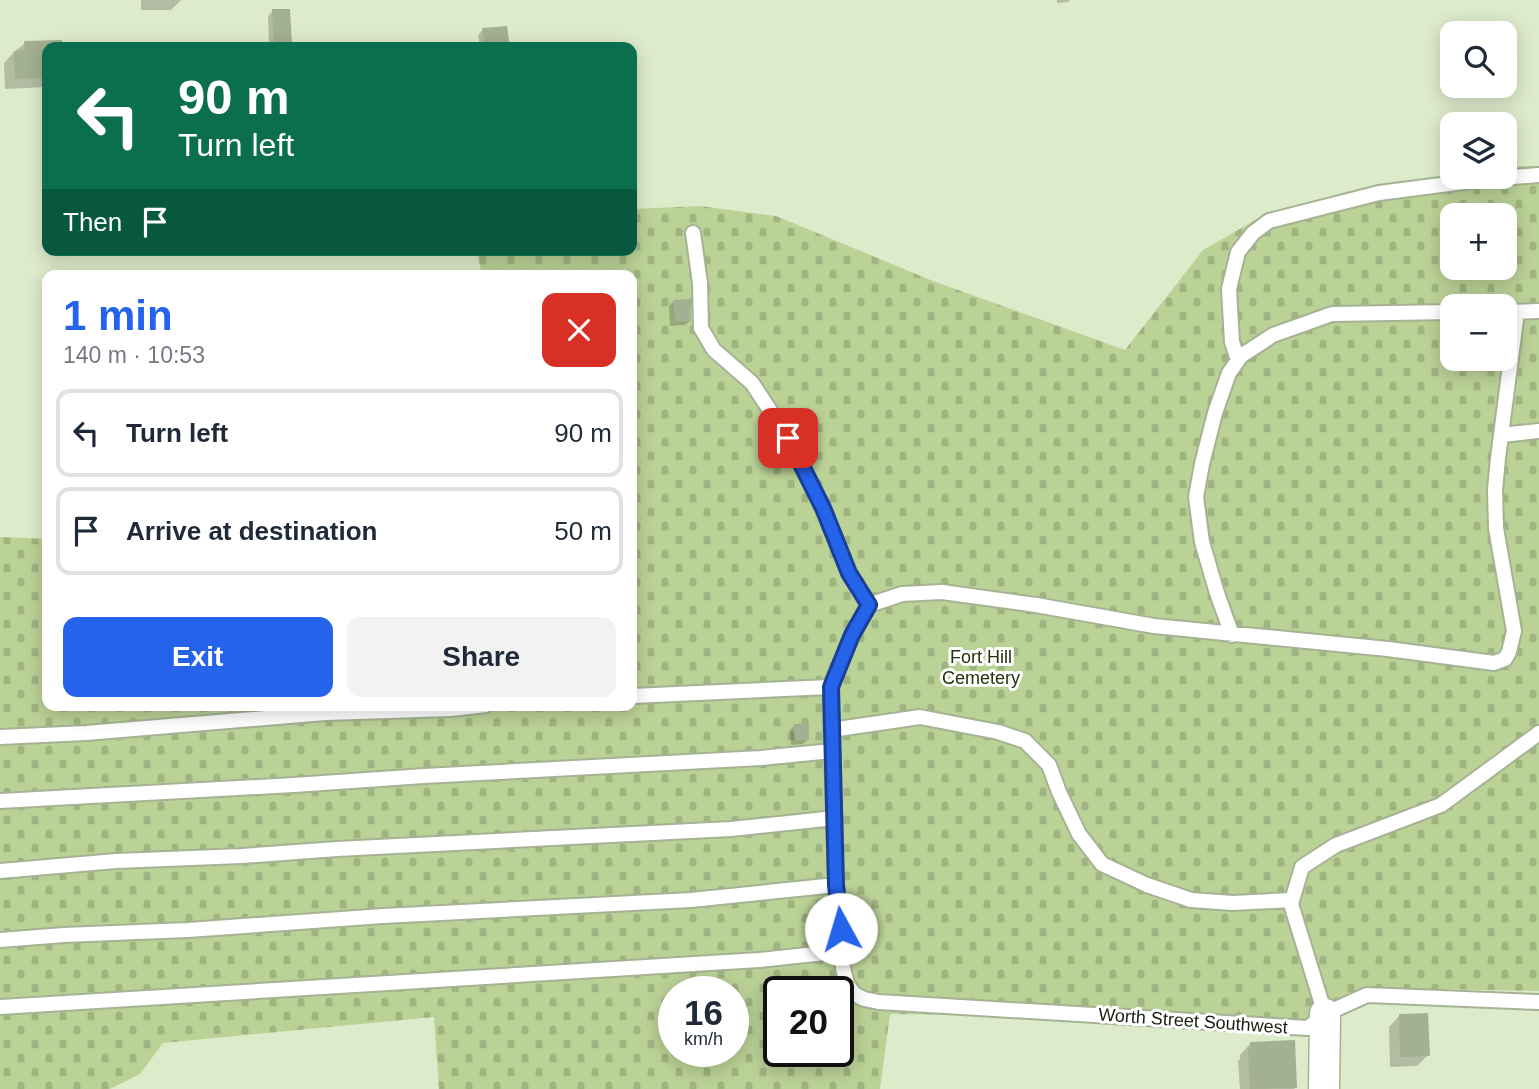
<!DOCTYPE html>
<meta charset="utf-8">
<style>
body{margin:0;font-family:Helvetica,sans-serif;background:#f2f2f3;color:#1f2937;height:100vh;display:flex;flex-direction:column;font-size:26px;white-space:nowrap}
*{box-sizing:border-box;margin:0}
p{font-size:23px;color:#747a83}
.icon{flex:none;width:38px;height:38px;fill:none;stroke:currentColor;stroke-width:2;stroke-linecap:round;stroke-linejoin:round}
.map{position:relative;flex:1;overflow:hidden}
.panel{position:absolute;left:42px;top:270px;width:595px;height:441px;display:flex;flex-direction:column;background:#fff;border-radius:14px;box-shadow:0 4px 18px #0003}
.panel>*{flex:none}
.hud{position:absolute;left:42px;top:42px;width:595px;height:214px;border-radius:14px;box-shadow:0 4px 18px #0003;background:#0b6e4f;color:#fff;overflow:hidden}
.tools{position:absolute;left:1440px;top:21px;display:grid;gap:14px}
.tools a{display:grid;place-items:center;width:77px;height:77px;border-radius:14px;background:#fff;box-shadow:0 4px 18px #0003;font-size:35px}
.speed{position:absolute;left:658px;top:976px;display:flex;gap:14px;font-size:35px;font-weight:700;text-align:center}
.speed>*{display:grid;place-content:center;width:91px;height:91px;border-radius:50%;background:#fff;box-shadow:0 4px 18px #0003;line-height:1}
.speed small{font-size:18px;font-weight:400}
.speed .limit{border:4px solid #111;border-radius:10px;background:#fff;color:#111}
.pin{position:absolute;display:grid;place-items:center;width:60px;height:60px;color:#fff;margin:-30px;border-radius:14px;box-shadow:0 4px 10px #0006}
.me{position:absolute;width:77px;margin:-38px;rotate:354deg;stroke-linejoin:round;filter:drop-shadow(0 0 5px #0008)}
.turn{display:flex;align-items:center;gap:24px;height:147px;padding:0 21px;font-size:32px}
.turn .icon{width:91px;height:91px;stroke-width:2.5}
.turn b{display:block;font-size:49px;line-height:60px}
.then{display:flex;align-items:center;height:66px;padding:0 21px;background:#0003;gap:14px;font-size:26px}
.round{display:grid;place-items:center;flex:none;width:74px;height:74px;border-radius:14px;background:#f2f2f3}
.head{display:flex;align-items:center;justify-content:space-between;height:119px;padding:0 21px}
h1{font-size:42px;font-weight:700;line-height:52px;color:#2563eb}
.button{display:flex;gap:14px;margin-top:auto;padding:14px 21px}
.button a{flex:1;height:80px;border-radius:14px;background:#2563eb;color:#fff;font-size:28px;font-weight:700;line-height:80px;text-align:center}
.button a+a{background:#f2f2f3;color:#1f2937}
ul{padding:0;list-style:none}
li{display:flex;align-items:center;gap:21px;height:88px;margin:0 14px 10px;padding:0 7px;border:4px solid #e0e1e3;border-radius:14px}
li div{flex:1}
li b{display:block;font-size:26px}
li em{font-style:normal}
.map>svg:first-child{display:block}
.cemetery{fill:url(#cemetery-stones);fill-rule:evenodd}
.shadow{fill:#0003}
.building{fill:#a4b092}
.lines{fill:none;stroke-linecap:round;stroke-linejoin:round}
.service-casing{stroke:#a5b293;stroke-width:18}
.minor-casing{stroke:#a5b293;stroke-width:33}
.service{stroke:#fff;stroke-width:14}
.minor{stroke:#fff;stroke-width:30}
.route-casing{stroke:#184099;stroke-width:18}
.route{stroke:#2563eb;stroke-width:12}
.labels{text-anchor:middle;stroke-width:6;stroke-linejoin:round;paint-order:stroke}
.park-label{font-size:18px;fill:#253109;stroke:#fff}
.street-label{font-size:18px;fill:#191e12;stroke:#fff}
</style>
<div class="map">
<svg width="1539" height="1089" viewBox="0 0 1539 1089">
<defs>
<pattern id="cemetery-stones" width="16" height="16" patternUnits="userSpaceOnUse" patternTransform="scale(1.75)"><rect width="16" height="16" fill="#bbd297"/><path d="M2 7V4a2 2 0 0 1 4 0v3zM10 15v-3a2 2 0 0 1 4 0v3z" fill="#a0b481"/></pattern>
</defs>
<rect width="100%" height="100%" fill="#deebcb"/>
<path class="cemetery" d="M1516,166H1539V991L1369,988L1307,1020L890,1014L880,1089H439L434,1017L163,1043L140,1074L110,1089H0V537L47,539V705H632V275H482L476,250H632V209L700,206L776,216L933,281L1125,350L1203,250L1264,215L1461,177H1505V168ZM1452,215H1505V268H1452ZM1452,306H1505V359H1452ZM674,992H733V1052H674ZM779,992H838V1052H779Z"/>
<path class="shadow" d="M141,0H181L171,10H141Z
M1057,0H1070L1068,2L1057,3Z
M273,11L290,43L286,47H269L268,16Z
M506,28L508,47H480L478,35L483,30Z
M60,42V47H47V87L5,89L4,63L14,52L25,43Z
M674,301L690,321L685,325L670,326L669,306Z
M795,725L808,739L803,744L791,745L790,730Z
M1399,1016L1428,1055L1417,1066L1390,1067L1389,1027Z
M1250,1044L1296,1087L1294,1089H1240L1238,1061L1240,1059V1055Z"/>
<path class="building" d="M272,9H290L292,44L274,45Z
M507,26L510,47H485L482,28Z
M62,40V47H47V78L15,79L14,51L25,50L24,41Z
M690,299L691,321L675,322L673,300Z
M809,723V740L795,741L794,724Z
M1428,1013L1430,1056L1400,1057L1399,1014Z
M1295,1040L1297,1088L1250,1089L1248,1049H1250V1042Z"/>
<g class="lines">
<g class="service-casing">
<path id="service" d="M693,233L700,283L701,328L714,350L752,383L788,438L823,508L849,573L869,605
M1505,312L1539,311
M1517,312L1498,458L1495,490L1496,528L1514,631L1509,652L1505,659L1494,663L1388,649L1154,626L1036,605L942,592L902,594L869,605L852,635L830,687L832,751L836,885L843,968L847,984L854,994L864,999L879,1002L1308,1028L1325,1014L1367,995L1539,1002
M1238,360L1232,342L1229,289L1238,252L1253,233L1269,221L1379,193L1487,179L1539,175
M1501,435L1539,431
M1232,635L1217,593L1202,542L1196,497L1202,464L1215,413L1229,373L1241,356L1273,335L1332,314L1452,312
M632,696L830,687
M831,730L920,717L998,732L1025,741L1049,765L1059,792L1079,834L1102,864L1147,885L1191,900L1233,903L1292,900
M0,737L86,733L325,713L451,709L486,705
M0,801L294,785L424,776L761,758L832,751
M0,871L116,861L242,856L337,849L731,829L835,818
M0,940L64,935L188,930L383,916L691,900L836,885
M0,1007L759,960L843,951
M1325,1014L1291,904L1302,867L1336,845L1441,805L1539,733"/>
</g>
<g class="minor-casing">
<path id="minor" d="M1324,1089L1325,1014"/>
</g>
<use href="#service" class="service"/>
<use href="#minor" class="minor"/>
</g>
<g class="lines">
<g class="route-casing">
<path id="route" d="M788,438L823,508L849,573L869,605L852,635L831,687L836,885L841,929"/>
</g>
<use href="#route" class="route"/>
</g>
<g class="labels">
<g class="park-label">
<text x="981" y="663">Fort Hill<tspan x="981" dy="21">Cemetery</tspan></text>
</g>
<g class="street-label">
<text transform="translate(1193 1021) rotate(4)" y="6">Worth Street Southwest</text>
</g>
</g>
</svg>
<div class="tools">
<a><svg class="icon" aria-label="search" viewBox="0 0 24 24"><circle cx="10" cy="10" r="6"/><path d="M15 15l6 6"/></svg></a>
<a><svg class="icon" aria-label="layers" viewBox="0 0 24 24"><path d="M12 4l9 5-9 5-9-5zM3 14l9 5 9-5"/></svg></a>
<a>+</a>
<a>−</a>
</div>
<div class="speed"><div>16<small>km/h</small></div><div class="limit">20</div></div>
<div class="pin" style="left:788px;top:438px;background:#d93025"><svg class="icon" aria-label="arrive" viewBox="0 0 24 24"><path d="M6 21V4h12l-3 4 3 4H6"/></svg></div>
<svg class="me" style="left:841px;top:929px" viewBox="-20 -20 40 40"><circle r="19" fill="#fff"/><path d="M0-13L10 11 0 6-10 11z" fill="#2563eb"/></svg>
<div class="hud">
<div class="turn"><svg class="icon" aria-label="left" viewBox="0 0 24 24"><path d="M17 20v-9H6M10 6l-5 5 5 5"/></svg><div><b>90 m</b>Turn left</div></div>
<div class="then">Then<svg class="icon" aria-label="arrive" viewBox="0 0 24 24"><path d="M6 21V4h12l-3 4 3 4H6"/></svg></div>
</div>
<section class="panel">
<div class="head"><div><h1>1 min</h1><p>140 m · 10:53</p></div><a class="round" style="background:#d93025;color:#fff"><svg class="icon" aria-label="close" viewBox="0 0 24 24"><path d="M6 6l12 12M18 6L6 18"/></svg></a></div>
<ul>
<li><svg class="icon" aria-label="left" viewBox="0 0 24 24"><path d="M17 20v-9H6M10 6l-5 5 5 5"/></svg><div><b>Turn left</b></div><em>90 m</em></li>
<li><svg class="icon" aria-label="arrive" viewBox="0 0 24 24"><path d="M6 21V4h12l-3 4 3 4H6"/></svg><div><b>Arrive at destination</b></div><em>50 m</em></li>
</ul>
<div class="button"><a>Exit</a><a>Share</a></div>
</section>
</div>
